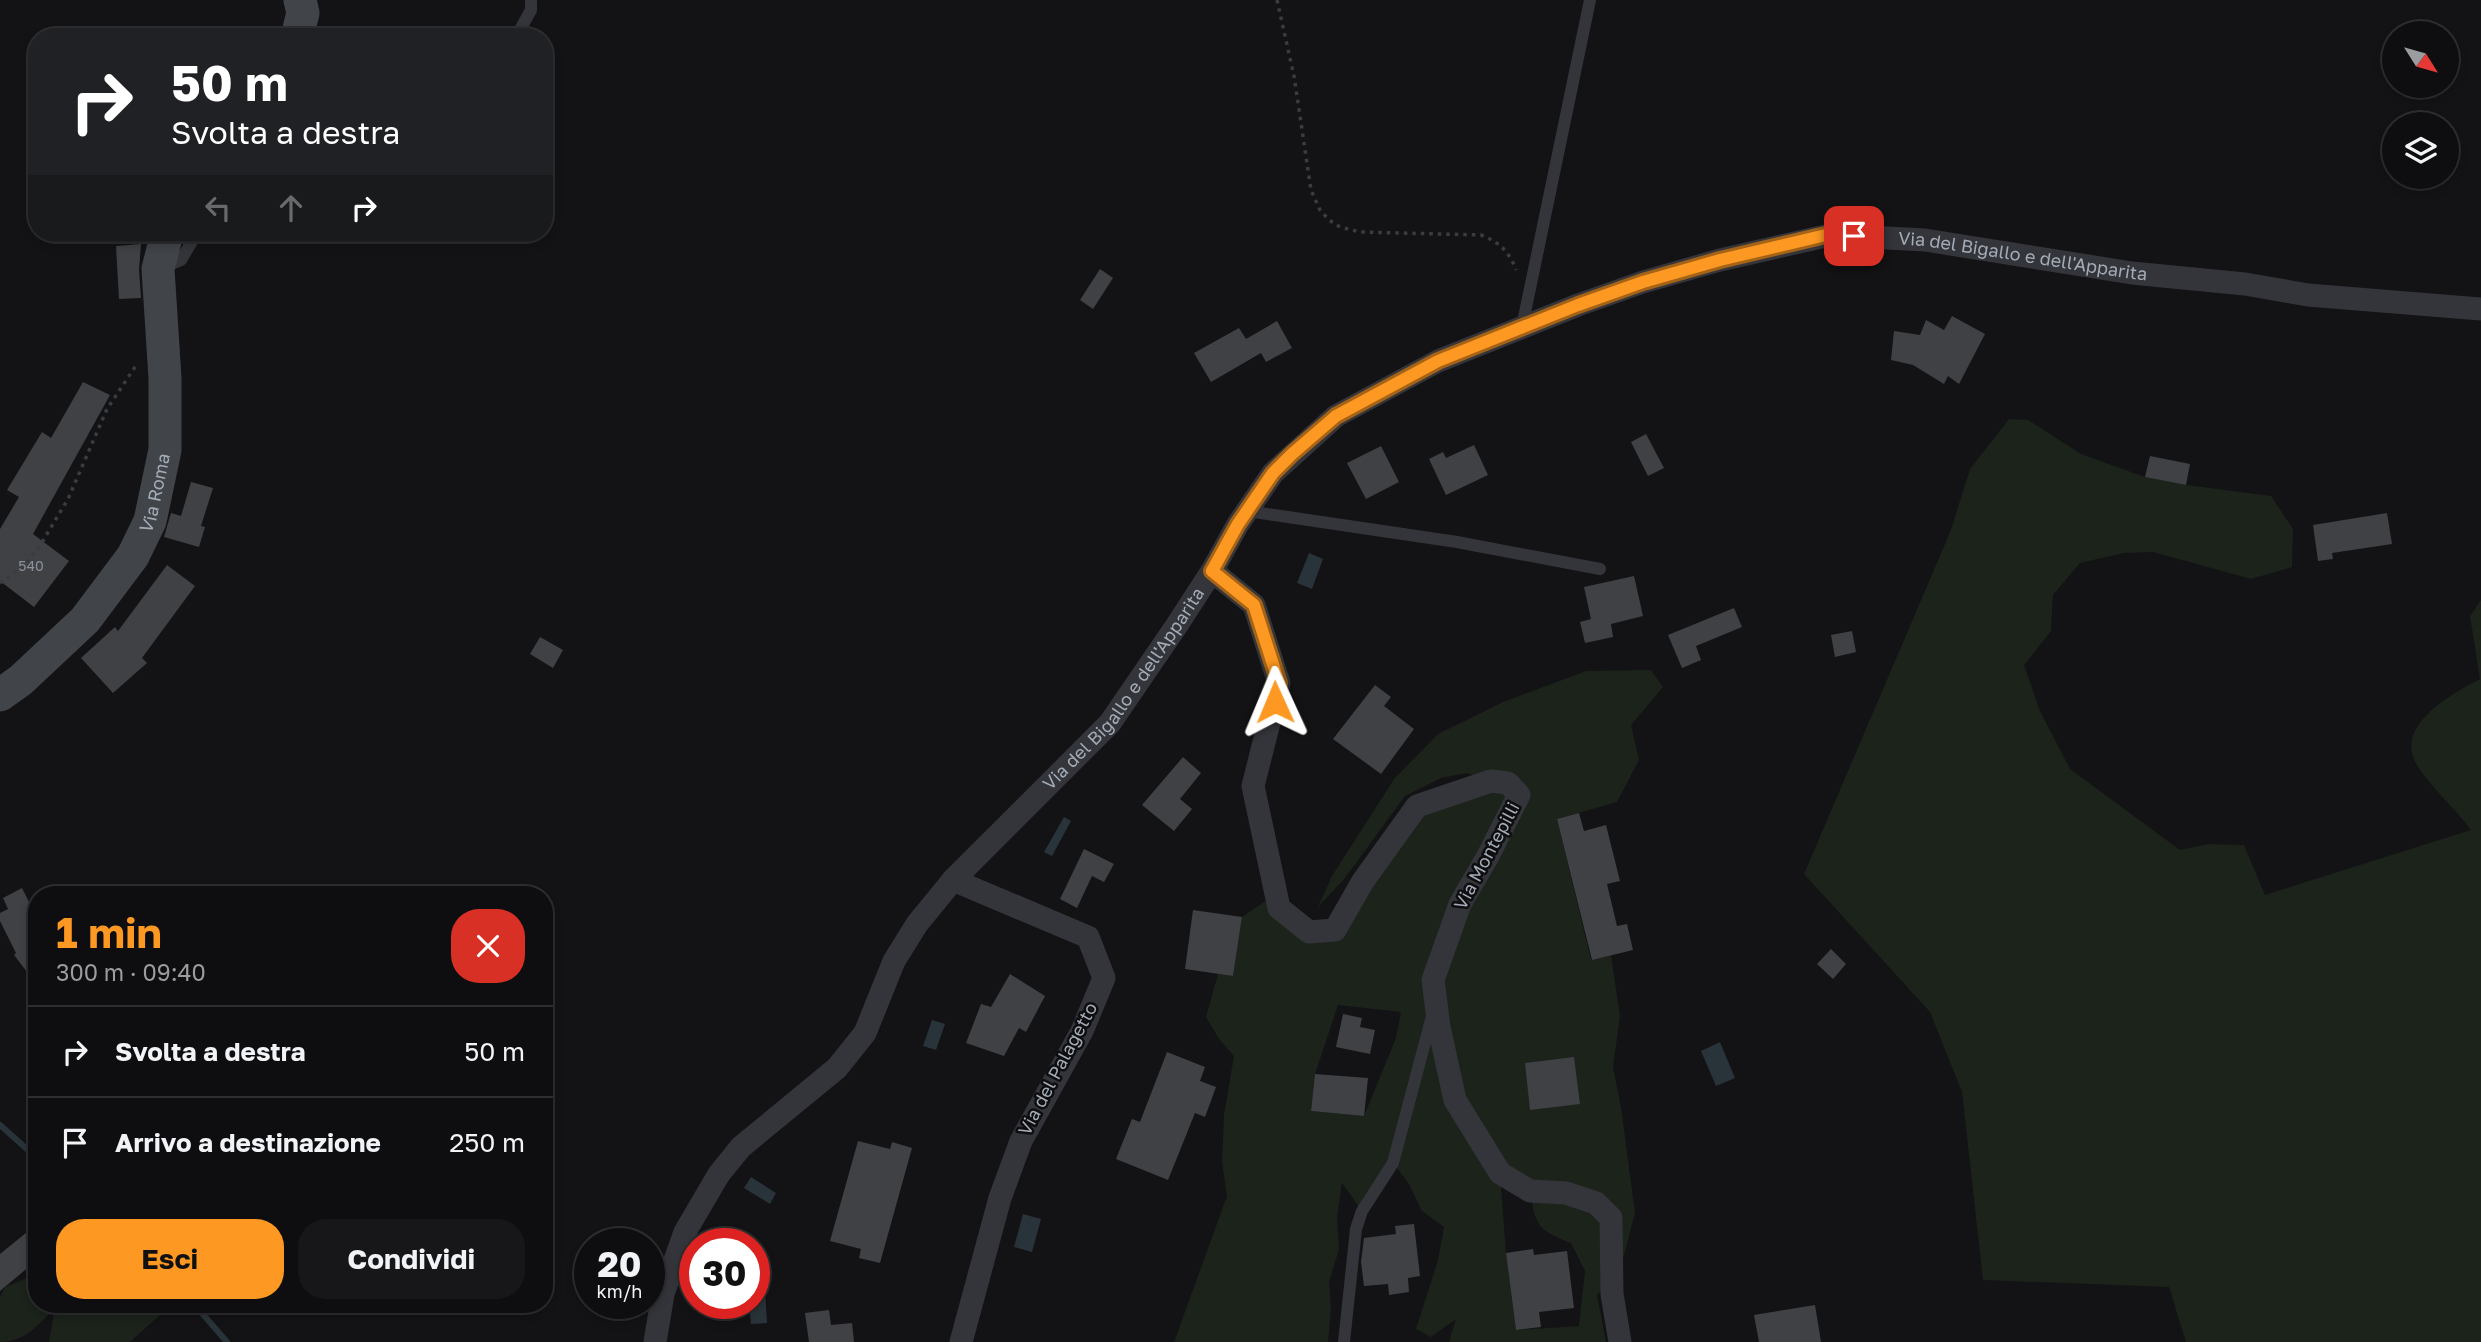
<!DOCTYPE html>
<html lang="it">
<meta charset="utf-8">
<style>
body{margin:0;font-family:"Golos Text",sans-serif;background:#171719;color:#f1f3f6;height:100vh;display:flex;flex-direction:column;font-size:26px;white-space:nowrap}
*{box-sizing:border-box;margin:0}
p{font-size:23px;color:#9b9c9f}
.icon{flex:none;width:38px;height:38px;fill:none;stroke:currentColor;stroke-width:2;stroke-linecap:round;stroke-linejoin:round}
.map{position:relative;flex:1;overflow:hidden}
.side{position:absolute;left:28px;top:886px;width:525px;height:427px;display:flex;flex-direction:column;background:#0e0e10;border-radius:28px;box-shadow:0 4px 10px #0003,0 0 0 2px #2e2e30}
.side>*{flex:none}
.banner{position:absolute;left:28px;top:28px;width:525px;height:214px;border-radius:28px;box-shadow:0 4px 10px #0003,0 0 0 2px #2e2e30;background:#202124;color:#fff;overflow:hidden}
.needle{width:46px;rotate:127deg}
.tools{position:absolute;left:2382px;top:21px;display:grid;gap:14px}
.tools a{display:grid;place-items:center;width:77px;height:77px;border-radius:50%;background:#0e0e10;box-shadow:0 4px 10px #0003,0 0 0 2px #2e2e30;font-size:35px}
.speed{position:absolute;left:574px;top:1228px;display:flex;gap:14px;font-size:35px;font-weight:700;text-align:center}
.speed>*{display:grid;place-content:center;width:91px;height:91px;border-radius:50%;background:#0e0e10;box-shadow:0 4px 10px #0003,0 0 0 2px #2e2e30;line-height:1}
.speed small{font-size:18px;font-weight:400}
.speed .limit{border:10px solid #d22;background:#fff;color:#111}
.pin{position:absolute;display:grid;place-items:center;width:60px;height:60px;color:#fff;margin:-30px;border-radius:14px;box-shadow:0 4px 10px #0006}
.me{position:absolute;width:77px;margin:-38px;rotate:359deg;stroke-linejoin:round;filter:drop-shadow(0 0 5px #0008)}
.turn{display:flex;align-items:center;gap:24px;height:147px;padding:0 28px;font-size:32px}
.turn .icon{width:91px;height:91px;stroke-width:2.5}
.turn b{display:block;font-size:49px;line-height:60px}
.lanes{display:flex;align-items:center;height:66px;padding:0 28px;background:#0003;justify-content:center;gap:35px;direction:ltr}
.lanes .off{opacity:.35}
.round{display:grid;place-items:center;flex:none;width:74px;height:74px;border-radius:28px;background:#171719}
.overview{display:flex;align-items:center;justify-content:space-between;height:119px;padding:0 28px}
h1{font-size:42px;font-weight:700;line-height:52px;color:#fd9822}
.primary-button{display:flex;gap:14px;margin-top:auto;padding:14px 28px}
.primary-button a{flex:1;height:80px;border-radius:28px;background:#fd9822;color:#111;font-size:28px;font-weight:700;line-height:80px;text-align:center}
.primary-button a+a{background:#171719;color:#f1f3f6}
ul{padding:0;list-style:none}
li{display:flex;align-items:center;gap:21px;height:91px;padding:0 28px;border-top:2px solid #2e2e30}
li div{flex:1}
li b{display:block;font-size:26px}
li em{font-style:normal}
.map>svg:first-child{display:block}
.green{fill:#1b231b;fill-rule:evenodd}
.water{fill:#283439}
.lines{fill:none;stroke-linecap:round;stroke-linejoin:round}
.stream{stroke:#283439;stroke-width:6}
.building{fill:#3f4145}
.path{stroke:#393c41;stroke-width:3.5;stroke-dasharray:3.5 5;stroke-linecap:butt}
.service{stroke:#34353a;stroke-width:12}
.minor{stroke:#34353a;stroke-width:23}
.secondary{stroke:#41454a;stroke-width:33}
.route-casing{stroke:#a46316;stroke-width:18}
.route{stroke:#fd9822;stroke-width:12}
.labels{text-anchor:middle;stroke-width:5;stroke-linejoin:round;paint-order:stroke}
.number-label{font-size:14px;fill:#8a909a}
.street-label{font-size:18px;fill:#a3abb6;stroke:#0e0e10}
</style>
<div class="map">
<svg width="2481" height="1342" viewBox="0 0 2481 1342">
<rect width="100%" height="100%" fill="#131315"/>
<path class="green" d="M2009,419L2028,420L2081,454L2145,477L2186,485L2271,496L2293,529L2292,567L2251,579L2153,552L2124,553L2080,563L2053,595L2051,631L2024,665L2040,711L2070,769L2180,850L2209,844L2244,845L2265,895L2471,830C2456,809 2428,785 2416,763C2394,725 2453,693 2480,679L2470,616L2481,600V1342H2186L2169,1287L1983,1280L1962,1092L1930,1012L1804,874L1951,530L1970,469Z
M1651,670L1663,687L1631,725L1639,760L1617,802L1557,819L1591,960L1611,955L1620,1016L1613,1067L1621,1107L1635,1213L1621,1267L1597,1295L1606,1342H1449L1456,1319L1431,1337L1416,1329L1438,1260L1444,1227L1422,1211L1409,1184L1393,1163L1362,1211L1342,1183L1337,1217L1339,1249L1329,1282L1331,1309L1328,1342H1174L1227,1196L1222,1162L1224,1115L1234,1056L1219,1039L1206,1017L1218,974L1233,976L1242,917L1276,894L1279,908L1335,930L1417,806L1489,781L1467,773L1441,778L1405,796L1345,878L1318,907L1332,876L1394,779L1438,734L1503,702L1586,671ZM1338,1005L1401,1012L1396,1038L1364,1116L1311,1111L1315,1074ZM1500,1174L1530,1191C1536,1226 1537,1230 1571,1243L1585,1271L1579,1326L1516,1330L1506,1253Z
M37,1274V1304H172L130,1342H49L55,1308C38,1325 25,1342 0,1342V1297L5,1287Z"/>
<path class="water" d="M1309,553L1323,559L1312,589L1297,583Z
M1064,817L1071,821L1052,856L1044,852Z
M932,1020L945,1024L936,1050L923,1046Z
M1720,1042L1735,1078L1716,1086L1701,1051Z
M751,1177L776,1193L770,1204L744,1188Z
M1023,1214L1041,1219L1032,1252L1014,1247Z
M765,1290L767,1323L751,1324L749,1304H754V1291Z"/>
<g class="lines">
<path class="stream" d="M0,1125L37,1158
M194,1304L227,1342"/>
</g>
<path class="building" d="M141,244L139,270L141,298L119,299L116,246Z
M1100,269L1113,278L1093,309L1080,300Z
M1952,316L1985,334L1959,384L1948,376L1944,384L1913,365L1891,360L1894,331L1920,335L1926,320L1944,330Z
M1277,321L1292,348L1266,362L1261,353L1211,382L1194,353L1239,328L1246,339Z
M83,382L110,395L33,534L69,561L34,607L0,581V529L19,497L7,490L42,432L51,438Z
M1646,434L1664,468L1648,476L1631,442Z
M1474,445L1488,475L1446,495L1429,459L1443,452L1446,458Z
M1381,446L1399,482L1366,499L1347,463Z
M2150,456L2190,464L2186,485L2145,477Z
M191,482L213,488L201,526L205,527L199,547L164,537L171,513L181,516Z
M2387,513L2392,544L2332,553L2333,559L2318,561L2313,525Z
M167,565L195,586L142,658L147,663L113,693L81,658L115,627L118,631Z
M1634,576L1643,616L1611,624L1613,637L1585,643L1580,622L1591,619L1584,587Z
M1734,608L1742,627L1696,646L1701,660L1682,668L1668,635Z
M1852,631L1856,652L1835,657L1831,635Z
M540,637L563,650L553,668L530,654Z
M1375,685L1391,697L1384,706L1414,729L1381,774L1333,739Z
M1183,757L1201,773L1180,799L1192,809L1174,831L1142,805Z
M1579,813L1584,831L1606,825L1620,881L1607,884L1617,926L1627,924L1633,950L1592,960L1557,819Z
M1084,849L1114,864L1104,882L1092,876L1077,908L1060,899Z
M22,888L37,918V924L26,929L37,943V985L14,955L16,953L0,921V913L8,909L3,898Z
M1193,910L1242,917L1233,976L1185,969Z
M1831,949L1846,964L1833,979L1817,964Z
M1010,974L1045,996L1026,1032L1019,1028L1004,1056L966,1043L981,1004L991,1007Z
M1343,1014L1362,1018L1360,1027L1375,1030L1370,1054L1336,1047Z
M1167,1052L1205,1067L1200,1081L1216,1087L1205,1117L1195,1113L1168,1180L1116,1159L1132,1119L1140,1122Z
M1574,1057L1580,1104L1530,1110L1525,1063Z
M1315,1074L1368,1078L1364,1116L1311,1111Z
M858,1141L890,1149L892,1142L912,1148L880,1263L859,1258L861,1249L830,1241Z
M37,1224V1260L0,1291V1254Z
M1414,1224L1420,1276L1408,1278L1409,1292L1389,1295L1388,1284L1364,1286L1361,1262L1364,1238L1396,1234L1395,1226Z
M1533,1249L1534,1255L1567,1251L1574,1308L1539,1312L1541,1327L1516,1330L1506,1253Z
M1815,1305L1821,1342H1759L1754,1315Z
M829,1310L831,1325L852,1323L854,1342H809L805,1313Z"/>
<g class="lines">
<path class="path" d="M1277,0L1294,76L1311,190L1320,210L1329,220L1340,227L1360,232L1481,235C1499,242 1509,251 1516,270
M0,583L24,566L41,544L68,499L107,409L137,364"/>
<path class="service" d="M516,37L531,10V0
M162,268L181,260L197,233
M1522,327L1590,0
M1247,511L1457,542L1600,569
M1344,1342L1356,1229L1362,1211L1393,1163L1432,1016"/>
<g class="minor">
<path d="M1212,571L1254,605L1279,683L1253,786L1279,908L1309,932L1335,930L1363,881L1417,806L1491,781L1508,783L1519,795L1488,856L1460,904L1433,980L1439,1027L1455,1100L1500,1173L1530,1191L1566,1193L1596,1203L1611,1218L1612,1294L1620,1342"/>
<path d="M953,880L1088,937L1104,978L1082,1031L1021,1141L1000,1198L961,1342"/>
<path id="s1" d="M655,1342L663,1294L685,1232L719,1174L741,1147L837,1068L865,1033L894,961L917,924L953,880L1110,723L1177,625L1212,571L1238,524L1273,473L1336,416L1438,361L1578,305L1643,282L1720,260L1830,235L1925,240L2132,273L2245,284L2308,295L2481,309"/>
</g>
<g class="secondary">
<path d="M297,37L303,13L300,0"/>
<path id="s2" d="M0,695L21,680L85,620L133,556L150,521L165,450V378L158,269L167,233"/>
</g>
</g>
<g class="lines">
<g class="route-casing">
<path id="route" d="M1275,702L1279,683L1254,605L1212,571L1238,524L1273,473L1292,454L1336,416L1438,361L1578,305L1643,282L1720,260L1830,234L1854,236"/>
</g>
<use href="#route" class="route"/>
</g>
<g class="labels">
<g class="number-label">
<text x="31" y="571">540</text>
</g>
<g class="street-label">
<text dy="6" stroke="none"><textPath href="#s1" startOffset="1892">Via del Bigallo e dell'Apparita</textPath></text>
<text dy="6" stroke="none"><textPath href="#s2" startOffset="261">Via Roma</textPath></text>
<text dy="6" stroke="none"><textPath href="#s1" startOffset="821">Via del Bigallo e dell'Apparita</textPath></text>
<text transform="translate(1487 856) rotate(-62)" y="6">Via Montepilli</text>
<text transform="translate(1058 1069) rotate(-62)" y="6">Via del Palagetto</text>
</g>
</g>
</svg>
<div class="tools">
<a><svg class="needle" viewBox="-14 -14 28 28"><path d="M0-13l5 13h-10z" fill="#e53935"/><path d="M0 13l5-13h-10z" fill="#9b9c9f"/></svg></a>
<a><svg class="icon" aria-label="layers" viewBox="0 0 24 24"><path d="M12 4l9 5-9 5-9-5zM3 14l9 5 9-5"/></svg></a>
</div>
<div class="speed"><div>20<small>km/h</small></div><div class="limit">30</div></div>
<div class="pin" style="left:1854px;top:236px;background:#d93025"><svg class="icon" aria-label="arrive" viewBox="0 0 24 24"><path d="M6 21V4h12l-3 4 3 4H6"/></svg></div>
<svg class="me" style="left:1275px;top:702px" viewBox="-20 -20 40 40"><path d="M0-17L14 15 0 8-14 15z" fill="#fd9822" stroke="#fff" stroke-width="4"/></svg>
<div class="banner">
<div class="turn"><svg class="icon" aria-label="right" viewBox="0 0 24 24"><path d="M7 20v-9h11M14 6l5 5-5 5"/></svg><div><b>50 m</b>Svolta a destra</div></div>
<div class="lanes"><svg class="icon off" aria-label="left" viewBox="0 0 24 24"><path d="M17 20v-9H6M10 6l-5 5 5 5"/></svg><svg class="icon off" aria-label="ahead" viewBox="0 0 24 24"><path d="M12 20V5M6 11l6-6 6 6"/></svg><svg class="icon" aria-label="right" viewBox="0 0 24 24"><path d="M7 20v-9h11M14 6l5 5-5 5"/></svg></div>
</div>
<section class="side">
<div class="overview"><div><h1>1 min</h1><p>300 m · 09:40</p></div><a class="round" style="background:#d93025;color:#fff"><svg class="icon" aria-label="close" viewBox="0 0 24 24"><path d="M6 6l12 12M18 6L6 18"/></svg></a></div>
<ul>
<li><svg class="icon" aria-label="right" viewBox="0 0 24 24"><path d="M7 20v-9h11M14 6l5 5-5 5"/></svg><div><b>Svolta a destra</b></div><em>50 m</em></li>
<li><svg class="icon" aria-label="arrive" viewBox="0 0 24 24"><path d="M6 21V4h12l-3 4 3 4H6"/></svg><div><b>Arrivo a destinazione</b></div><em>250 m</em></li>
</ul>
<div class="primary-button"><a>Esci</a><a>Condividi</a></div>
</section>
</div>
